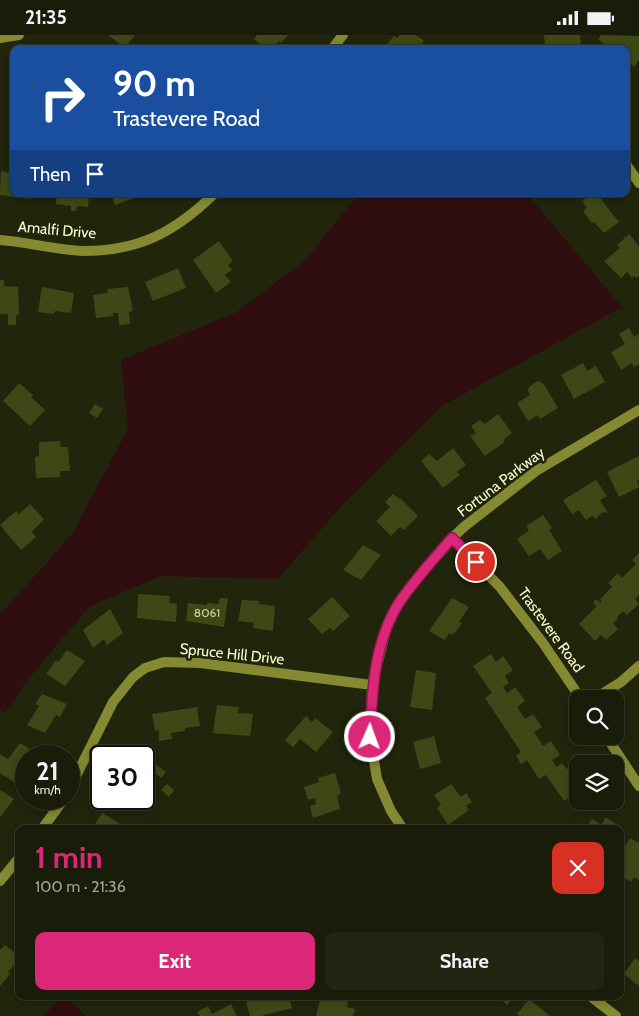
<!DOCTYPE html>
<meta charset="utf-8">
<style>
body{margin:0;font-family:Cabin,sans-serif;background:#212512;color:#f1f3f6;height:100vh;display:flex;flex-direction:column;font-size:19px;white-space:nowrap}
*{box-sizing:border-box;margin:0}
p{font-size:16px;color:#9fa19c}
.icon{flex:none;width:28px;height:28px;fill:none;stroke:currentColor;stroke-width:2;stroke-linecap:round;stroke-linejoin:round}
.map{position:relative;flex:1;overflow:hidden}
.side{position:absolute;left:15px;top:790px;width:609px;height:175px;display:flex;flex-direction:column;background:#181c09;border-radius:10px;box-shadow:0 2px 8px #0003,0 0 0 1px #363a2a}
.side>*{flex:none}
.top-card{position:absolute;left:10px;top:10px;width:620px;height:152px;border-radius:10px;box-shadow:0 2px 8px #0003,0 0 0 1px #363a2a;background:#1a4fa0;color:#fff;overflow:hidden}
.buttons{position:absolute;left:569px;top:655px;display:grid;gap:10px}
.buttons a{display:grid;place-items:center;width:55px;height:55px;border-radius:10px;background:#181c09;box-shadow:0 2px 8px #0003,0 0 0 1px #363a2a;font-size:25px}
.speed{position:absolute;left:15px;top:710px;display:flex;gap:10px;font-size:25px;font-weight:700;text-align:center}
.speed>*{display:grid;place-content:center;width:65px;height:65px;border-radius:50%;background:#181c09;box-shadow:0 2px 8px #0003,0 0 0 1px #363a2a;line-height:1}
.speed small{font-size:12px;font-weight:400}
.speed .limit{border:2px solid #111;border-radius:8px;background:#fff;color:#111}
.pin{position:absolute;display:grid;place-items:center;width:42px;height:42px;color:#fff;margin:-21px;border:2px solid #fff;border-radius:50%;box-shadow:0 1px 5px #0007}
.me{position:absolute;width:55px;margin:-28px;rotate:2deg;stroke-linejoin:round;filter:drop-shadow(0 0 4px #0008)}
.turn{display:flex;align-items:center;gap:18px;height:105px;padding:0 20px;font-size:22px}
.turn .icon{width:65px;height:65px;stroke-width:2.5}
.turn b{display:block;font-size:35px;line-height:42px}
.then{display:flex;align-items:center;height:48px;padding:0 20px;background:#0003;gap:10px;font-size:19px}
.round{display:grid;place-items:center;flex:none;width:52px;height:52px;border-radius:10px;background:#212512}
.summary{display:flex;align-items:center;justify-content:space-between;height:85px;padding:0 20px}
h1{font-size:30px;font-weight:700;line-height:38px;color:#db2777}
.primary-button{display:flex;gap:10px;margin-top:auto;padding:10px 20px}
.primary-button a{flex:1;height:58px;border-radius:10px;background:#db2777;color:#fff;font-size:20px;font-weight:700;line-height:58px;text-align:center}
.primary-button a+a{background:#212512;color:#f1f3f6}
.status{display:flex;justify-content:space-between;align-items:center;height:35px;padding:0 25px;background:#181c09;direction:ltr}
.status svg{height:14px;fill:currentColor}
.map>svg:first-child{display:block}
.green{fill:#300e0f}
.building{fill:#3d4816}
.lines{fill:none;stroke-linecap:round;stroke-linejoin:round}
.street{stroke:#848932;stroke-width:10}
.route-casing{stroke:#8e194d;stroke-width:12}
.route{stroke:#db2777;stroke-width:9}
.labels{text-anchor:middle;stroke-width:5;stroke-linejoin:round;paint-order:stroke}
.number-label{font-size:12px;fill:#cad1a2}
.street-label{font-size:15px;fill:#f9ffd0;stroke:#20250c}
</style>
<div class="status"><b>21:35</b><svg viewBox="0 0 49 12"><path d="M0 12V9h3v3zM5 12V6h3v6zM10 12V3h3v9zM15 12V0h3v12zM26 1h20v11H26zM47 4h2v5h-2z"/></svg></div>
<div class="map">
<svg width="639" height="981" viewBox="0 0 639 981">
<rect width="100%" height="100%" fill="#20250c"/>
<path class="green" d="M358,159H527L622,272L442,371L343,469L278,544L161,541L90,571L34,637L5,678L0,675V580L72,499L128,394L121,325L237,277L306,225Z
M61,961H64L86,981H44Z"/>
<path class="building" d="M108,0H135L125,13Z
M257,0H288L281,8L279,6L272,14H266L254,4Z
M400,0H416L424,6L418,14H383L394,1L397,3Z
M544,0H580L581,10L561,14L559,9L545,11Z
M601,0L639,1V25L634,32L626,26V14H611L598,4Z
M11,131L14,132V159H32L31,164L0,160L1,136L10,138Z
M57,159H89L88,172L77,171L76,176H71V171L56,169Z
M111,159H145L115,170Z
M591,159H597L619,187L604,198L594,187L592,188L583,176L587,173L582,166Z
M629,199L639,211V241L636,243L634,241L632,243L627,237L621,243L604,226L620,213L617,210Z
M219,206L233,226L228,230L232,235L225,240L231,247L216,258L193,225Z
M178,233L186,253L153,266L145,247Z
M0,245H4V251L18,252L19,279L16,281V290H8V279H0Z
M42,252L74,258L71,278L55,276L54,279L38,277Z
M128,252L133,276L129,277L130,289L119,290L118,278H113L114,281L96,283L93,260L108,258L107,254Z
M629,293L634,302L639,299V329L634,332L632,328L621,335L611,317L625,309L619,299Z
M583,328L587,336L596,331L605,347L574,364L561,340Z
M537,346L541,347L545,351L558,373L540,384L538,380L528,386L517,368L530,360L528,356L529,352Z
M19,348L33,360L31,362L45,375L30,391L3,366Z
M95,369L103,374L97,383L89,378Z
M498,379L512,398L504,404L505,405L502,409L485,421L470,401L476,398L471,391L480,385L485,389Z
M60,406L61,412H68L70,436H60V442L36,443L35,422L39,421V407Z
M453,413L466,430L457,437L460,440L443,453L422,427V425L429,419L437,426Z
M639,421V444L637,445L639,452L619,462L607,437Z
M596,445L607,461L600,465L608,478L603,477L600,479L597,484L592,481L586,485L579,475L572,479L563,465Z
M393,459L399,464L400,463L418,481L404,495L400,492L391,501L376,486L390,472L385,467Z
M30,469L44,484L32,497L36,502L21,515L0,490L16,476L19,479Z
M543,480L552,493L549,495L562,516L548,525L540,514L529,521L517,504L529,496L526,491Z
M363,510L381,520L361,545L343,535Z
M639,518V560L635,564L639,569L627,580L623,576L617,582L618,583L613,588L618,594L606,605L601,600L595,606L579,589L597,571L593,568L596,564L600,568L602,567L600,564L612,552L608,548L618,538L622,543L636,529L632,525Z
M138,559L170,561L169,568L177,569L176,587L137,583Z
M332,562L350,581L333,596L330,593L322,599L308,584Z
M220,563H228L224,592L186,586L188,568L207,570V568L218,569Z
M452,563L469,572L459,587L462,588L453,600L449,598L445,605L429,596Z
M242,565L259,566V569L275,571L273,596L253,593L254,588L238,586Z
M110,574L123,598L107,610L104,604L93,613L83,595Z
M67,615L85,626L65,651L46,639L56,625L58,627Z
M491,619L496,627L503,621L513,635L505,641L509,648L503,652L507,658L515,652L525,666L517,672L525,684L533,679L542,692L534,697L543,711L551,706L560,720L552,725L556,732L562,728L567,734L575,729L578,733V757L564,766L546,740L539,744L527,725L521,729L516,721L521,717L485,663L492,658L473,631Z
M416,635L436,638L432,675L410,672Z
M42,659L67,669L60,682L56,680L45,698L27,690L39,671L35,669Z
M217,670L239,672L238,678L253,679L250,701L213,698Z
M197,672L200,691L185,693V696L171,698L172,704L159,706V695L155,696L152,679Z
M306,681L312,687L315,683L333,697L316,717L300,704L293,712L285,705Z
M434,701L441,728L420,734L413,707Z
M20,708L40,721H26V743L20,751L0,738V719L8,724Z
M149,724L166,737L161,743L145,729Z
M335,738L341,758L337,761L340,774L313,783L310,771L316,769L315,763L308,765L304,752L319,747L318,743Z
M167,749L174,755L169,762L161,755Z
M451,749L461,762L466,758L472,767L466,771L469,775L448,790L437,773L441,770L434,760Z
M0,755L14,764L0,782Z
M102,778L122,790L119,794H92Z
M606,782L619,791L617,794H586L592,784L601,790Z
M630,803L639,808V845L634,842L631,847L622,841L625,836L620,832V807L625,811Z
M5,910L19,921V924L8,937L10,939L0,951V915Z
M635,923L639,926V951L624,939Z
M249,961H289L292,973L261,981H250L246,967L250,966Z
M321,961L336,965L337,961L349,963L347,972L355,974L353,981H316Z
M497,961H514L507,970Z
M529,964L550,981H519L517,979Z
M231,969L237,981H200L197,977L208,971L212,979Z"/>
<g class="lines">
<path class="street" d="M0,3L19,0
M332,14L343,0
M626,129L639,148
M0,205C28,207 56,215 84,216C139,216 175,197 214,159
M452,503L500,552L543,608L581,664
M594,664L621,647L639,631
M606,701L639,751
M69,755L113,667L133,642L145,633L164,627L200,628L372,650
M42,794L64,764
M403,794L391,776L377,744L370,701L372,650L386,595L398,569L422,538L452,503L465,491L536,436L639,375
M0,846L19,823
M590,961L616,981"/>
</g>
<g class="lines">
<g class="route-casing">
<path id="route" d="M370,702C372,657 374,607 399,568C414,545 434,524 452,503L476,527"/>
</g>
<use href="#route" class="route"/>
</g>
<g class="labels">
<g class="number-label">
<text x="207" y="582">8061</text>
</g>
<g class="street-label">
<text transform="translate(57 195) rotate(5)" y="5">Amalfi Drive</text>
<text transform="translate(501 447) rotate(-37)" y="5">Fortuna Parkway</text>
<text transform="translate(551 595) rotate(54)" y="5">Trastevere Road</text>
<text transform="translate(232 619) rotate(6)" y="5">Spruce Hill Drive</text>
</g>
</g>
</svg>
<div class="buttons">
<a><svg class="icon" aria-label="search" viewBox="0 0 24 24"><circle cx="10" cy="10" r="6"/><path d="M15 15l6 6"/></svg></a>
<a><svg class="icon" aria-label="layers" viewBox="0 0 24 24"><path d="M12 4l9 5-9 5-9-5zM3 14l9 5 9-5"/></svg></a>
</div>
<div class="speed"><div>21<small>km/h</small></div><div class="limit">30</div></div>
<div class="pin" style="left:476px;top:527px;background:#d93025"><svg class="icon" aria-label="arrive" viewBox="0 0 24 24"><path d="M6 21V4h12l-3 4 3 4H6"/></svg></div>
<svg class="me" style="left:370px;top:702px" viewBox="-20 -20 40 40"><circle r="17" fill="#db2777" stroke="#fff" stroke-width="3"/><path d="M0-11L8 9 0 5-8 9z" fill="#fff"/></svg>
<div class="top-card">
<div class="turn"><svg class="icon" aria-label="right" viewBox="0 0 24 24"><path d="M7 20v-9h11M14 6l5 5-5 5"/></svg><div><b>90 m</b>Trastevere Road</div></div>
<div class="then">Then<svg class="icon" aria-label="arrive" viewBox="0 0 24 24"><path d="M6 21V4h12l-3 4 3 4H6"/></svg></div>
</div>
<section class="side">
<div class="summary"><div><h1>1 min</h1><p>100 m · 21:36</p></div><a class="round" style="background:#d93025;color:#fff"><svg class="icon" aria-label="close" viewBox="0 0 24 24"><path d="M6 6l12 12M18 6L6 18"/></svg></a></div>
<div class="primary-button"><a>Exit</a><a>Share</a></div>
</section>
</div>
